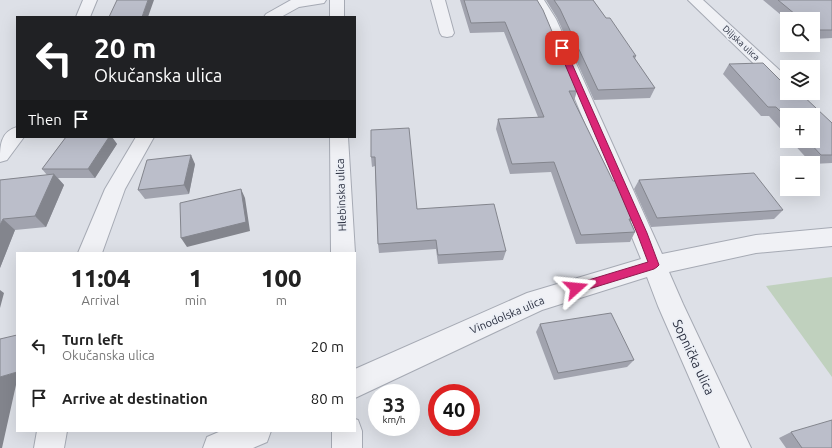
<!DOCTYPE html>
<meta charset="utf-8">
<style>
body{margin:0;font-family:Ubuntu,sans-serif;background:#f2f2f2;color:#222;height:100vh;display:flex;flex-direction:column;font-size:15px;white-space:nowrap}
*{box-sizing:border-box;margin:0}
p{font-size:13px;color:#767676}
.icon{flex:none;width:22px;height:22px;fill:none;stroke:currentColor;stroke-width:2;stroke-linecap:round;stroke-linejoin:round}
.map{position:relative;flex:1;overflow:hidden}
.sheet{position:absolute;left:16px;top:252px;width:340px;height:180px;display:flex;flex-direction:column;background:#fff;border-radius:0px;box-shadow:0 4px 16px #0002}
.sheet>*{flex:none}
.top-card{position:absolute;left:16px;top:16px;width:340px;height:122px;border-radius:0px;box-shadow:0 4px 16px #0002;background:#202124;color:#fff;overflow:hidden}
.buttons{position:absolute;left:780px;top:12px;display:grid;gap:8px}
.buttons a{display:grid;place-items:center;width:40px;height:40px;border-radius:0px;background:#fff;box-shadow:0 4px 16px #0002;font-size:20px}
.speed{position:absolute;left:368px;top:384px;display:flex;gap:8px;font-size:20px;font-weight:700;text-align:center}
.speed>*{display:grid;place-content:center;width:52px;height:52px;border-radius:50%;background:#fff;box-shadow:0 4px 16px #0002;line-height:1}
.speed small{font-size:10px;font-weight:400}
.speed .limit{border:6px solid #d22;background:#fff;color:#111}
.pin{position:absolute;display:grid;place-items:center;width:34px;height:34px;color:#fff;margin:-17px;border-radius:8px;box-shadow:0 2px 6px #0006}
.me{position:absolute;width:44px;margin:-22px;rotate:72deg;stroke-linejoin:round;filter:drop-shadow(0 0 3px #0008)}
.turn{display:flex;align-items:center;gap:14px;height:84px;padding:0 12px;font-size:18px}
.turn .icon{width:52px;height:52px;stroke-width:2.5}
.turn b{display:block;font-size:28px;line-height:34px}
.then{display:flex;align-items:center;height:38px;padding:0 12px;background:#0003;gap:8px;font-size:15px}
.eta{display:flex;justify-content:space-evenly;align-items:center;height:68px;text-align:center}
.eta b{font-size:24px;font-weight:800;line-height:28px}
ul{padding:0;list-style:none}
li{display:flex;align-items:center;gap:12px;height:52px;padding:0 12px}
li div{flex:1}
li b{display:block;font-size:15px}
li em{font-style:normal}
.map>svg:first-child{display:block}
.green{fill:#c0d1be}
.lines{fill:none;stroke-linecap:round;stroke-linejoin:round}
.minor-casing{stroke:#a6aab4;stroke-width:2}
.minor{fill:#f0f1f5;fill-rule:evenodd}
.wall{fill:#a1a3ae}
.shaded-wall{fill:#83858d}
.building{fill:#bbbeca;stroke:#83858d}
.route{fill:#db2777;stroke:#8e194d}
.labels{text-anchor:middle;stroke-width:3.5;stroke-linejoin:round;paint-order:stroke}
.far-street-label{font-size:9px;fill:#272c3d;stroke:#eceff5}
.street-label{font-size:11px;fill:#272c3d;stroke:#eceff5}
.near-street-label{font-size:13px;fill:#272c3d;stroke:#eceff5}
</style>
<div class="map">
<svg width="832" height="448" viewBox="0 0 832 448">
<rect width="100%" height="100%" fill="#dde0e7"/>
<path class="green" d="M832,277V377L766,286Z"/>
<g class="lines">
<g class="minor-casing">
<path id="minor" d="M83,0H97L90,17H76Z
M291,0H326L324,3L299,7L281,17H264L266,14Z
M330,0H344V17H330Z
M431,0H445L454,33L452,36L447,37L442,36L440,33Z
M530,0H544L556,19L662,254L756,235L832,228V246L756,253L669,272L683,304L751,448H720L658,306L647,277L542,310L355,398V369L527,293L641,259L542,19Z
M688,0H703L787,77V91L781,90Z
M17,127V137H24L7,160L0,162C0,146 0,132 17,127Z
M136,137H154L125,189L102,253H78L105,189Z
M330,137H348L355,253H331Z
M355,419L358,420L362,431V448H332V431H355Z
M37,431H67L64,448H34Z
M221,431H271L267,442L253,448H203L207,437Z"/>
</g>
<use href="#minor" class="minor"/>
</g>
<path class="wall" d="M460,0H537L577,91L574,101L613,181L632,219L631,222L635,232L630,242L576,244L551,172L510,174L496,129L498,119L538,117L504,32L470,33Z
M546,0H593L606,18L636,56L635,59L655,88L650,98L594,100L557,18Z
M763,0H832V38L813,39V19H787V20Z
M729,64L785,85L832,123V163L813,164V163H811L791,141H813L787,115V136L769,116H761L723,74Z
M371,130L417,209L506,251L503,260L438,264L436,249L379,253L378,244L375,166L372,167L371,157Z
M66,137H112L117,144L95,178H58L64,185L46,227L15,230L0,268V180L47,175L42,169Z
M195,164L189,194L145,199L138,190Z
M639,180L783,210L774,219L651,227L634,189Z
M540,324L634,360L627,367L554,380L536,332Z
M791,432L832,448H786L779,438Z"/>
<path class="shaded-wall" d="M148,0H154L148,17H142Z
M109,137H112L117,144L95,178L88,169Z
M191,155L195,164L189,194L184,185Z
M54,174L64,185L46,227L35,216Z
M241,189L245,198L250,231L187,247L181,238Z
M3,219L15,230L0,268V225Z
M0,290L4,293L0,308Z
M17,372V385H16L2,448H0V377Z"/>
<path class="building" d="M117,0H148L142,17H109Z
M464,0H537L543,10L577,91H569L613,181H616L632,219H629L635,232L581,235L554,162L512,164L498,119L544,117L505,22L471,23Z
M554,0H593L606,18H610L636,56H633L655,88L598,90L560,9Z
M778,0H832V30H815L813,28V19H801Z
M763,63L785,85L787,84V93H800L832,123V155H821L808,141H813V115H787V118L776,107H768L729,64Z
M409,128L417,209L494,204L506,251L438,255L436,240L378,244L375,157H371V130Z
M66,137H109L88,169H42Z
M191,155L184,185L138,190L147,160Z
M754,173L783,210L657,218L639,180Z
M54,174L35,216L3,219L0,225V180Z
M241,189L246,222L181,238L180,203Z
M611,313L634,360L558,373L540,324Z
M17,335V372L0,377V339Z
M832,420V448H802L791,432Z"/>
<path class="route" d="M562,46L565,48L647,233L659,265L657,267L654,269L576,293L572,291L571,288L572,285L648,262L637,233L558,48Z"/>
<g class="labels">
<g class="far-street-label">
<text transform="translate(741 43) rotate(43)" y="3">Diljska ulica</text>
</g>
<g class="street-label">
<text transform="translate(341 195) rotate(-92)" y="4">Hlebinska ulica</text>
<text transform="translate(507 315) rotate(-23)" y="4">Vinodolska ulica</text>
</g>
<g class="near-street-label">
<text transform="translate(694 357) rotate(65)" y="5">Sopnička ulica</text>
</g>
</g>
</svg>
<div class="buttons">
<a><svg class="icon" aria-label="search" viewBox="0 0 24 24"><circle cx="10" cy="10" r="6"/><path d="M15 15l6 6"/></svg></a>
<a><svg class="icon" aria-label="layers" viewBox="0 0 24 24"><path d="M12 4l9 5-9 5-9-5zM3 14l9 5 9-5"/></svg></a>
<a>+</a>
<a>−</a>
</div>
<div class="speed"><div>33<small>km/h</small></div><div class="limit">40</div></div>
<div class="pin" style="left:562px;top:48px;background:#d93025"><svg class="icon" aria-label="arrive" viewBox="0 0 24 24"><path d="M6 21V4h12l-3 4 3 4H6"/></svg></div>
<svg class="me" style="left:576px;top:288px" viewBox="-20 -20 40 40"><path d="M0-17L14 15 0 8-14 15z" fill="#db2777" stroke="#fff" stroke-width="4"/></svg>
<div class="top-card">
<div class="turn"><svg class="icon" aria-label="left" viewBox="0 0 24 24"><path d="M17 20v-9H6M10 6l-5 5 5 5"/></svg><div><b>20 m</b>Okučanska ulica</div></div>
<div class="then">Then<svg class="icon" aria-label="arrive" viewBox="0 0 24 24"><path d="M6 21V4h12l-3 4 3 4H6"/></svg></div>
</div>
<section class="sheet">
<div class="eta">
<div><b>11:04</b><p>Arrival</p></div>
<div><b>1</b><p>min</p></div>
<div><b>100</b><p>m</p></div>
</div>
<ul>
<li><svg class="icon" aria-label="left" viewBox="0 0 24 24"><path d="M17 20v-9H6M10 6l-5 5 5 5"/></svg><div><b>Turn left</b><p>Okučanska ulica</p></div><em>20 m</em></li>
<li><svg class="icon" aria-label="arrive" viewBox="0 0 24 24"><path d="M6 21V4h12l-3 4 3 4H6"/></svg><div><b>Arrive at destination</b></div><em>80 m</em></li>
</ul>
</section>
</div>
